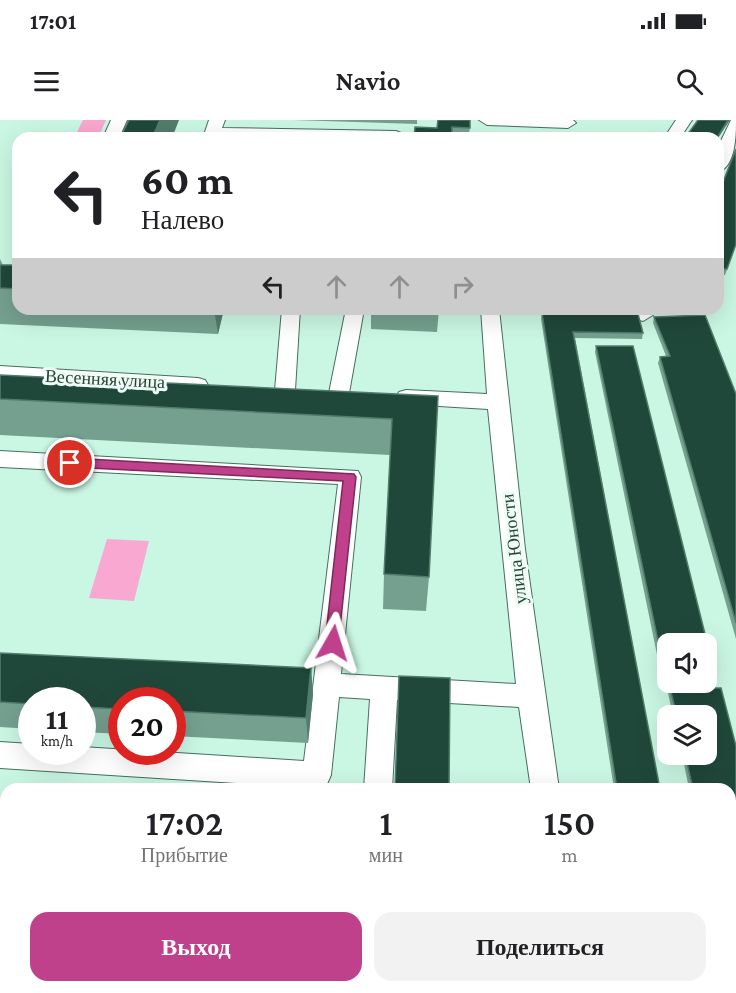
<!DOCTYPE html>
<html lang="ru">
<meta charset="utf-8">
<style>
body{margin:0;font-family:"Crimson Pro",serif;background:#f2f2f2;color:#202124;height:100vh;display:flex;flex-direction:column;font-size:22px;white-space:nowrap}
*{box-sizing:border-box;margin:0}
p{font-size:20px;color:#757577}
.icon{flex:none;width:33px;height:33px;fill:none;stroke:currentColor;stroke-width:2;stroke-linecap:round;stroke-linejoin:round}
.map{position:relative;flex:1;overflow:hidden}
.drawer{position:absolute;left:0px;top:663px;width:736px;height:210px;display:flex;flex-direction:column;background:#fff;border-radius:18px 18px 0 0;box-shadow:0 6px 24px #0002}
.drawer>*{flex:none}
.banner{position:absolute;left:12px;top:12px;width:712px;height:183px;border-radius:18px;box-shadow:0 6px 24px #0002;background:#fff;color:#202124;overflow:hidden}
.controls{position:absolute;left:657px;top:513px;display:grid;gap:12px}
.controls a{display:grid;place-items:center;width:60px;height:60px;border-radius:12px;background:#fff;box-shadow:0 6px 24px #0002;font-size:30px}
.speed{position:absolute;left:18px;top:567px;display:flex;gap:12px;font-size:30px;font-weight:700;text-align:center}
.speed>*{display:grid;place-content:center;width:78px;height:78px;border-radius:50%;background:#fff;box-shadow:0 6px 24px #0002;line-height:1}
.speed small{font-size:15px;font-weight:400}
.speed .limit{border:9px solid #d22;background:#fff;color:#111}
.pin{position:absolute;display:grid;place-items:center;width:51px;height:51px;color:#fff;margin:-26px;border:3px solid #fff;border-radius:50%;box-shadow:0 2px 6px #0007}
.me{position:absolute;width:66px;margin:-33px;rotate:6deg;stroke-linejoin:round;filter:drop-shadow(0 0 4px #0008)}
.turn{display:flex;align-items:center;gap:21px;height:126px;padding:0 30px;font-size:27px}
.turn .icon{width:78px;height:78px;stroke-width:2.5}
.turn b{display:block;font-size:42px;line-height:51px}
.lanes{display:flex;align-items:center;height:57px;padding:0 30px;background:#0003;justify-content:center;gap:30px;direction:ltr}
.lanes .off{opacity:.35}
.eta{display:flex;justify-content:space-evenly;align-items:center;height:102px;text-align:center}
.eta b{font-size:36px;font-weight:600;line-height:42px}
.cta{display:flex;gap:12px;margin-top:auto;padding:12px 30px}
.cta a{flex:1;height:69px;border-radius:18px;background:#bf408b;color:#fff;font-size:24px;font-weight:600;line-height:69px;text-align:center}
.cta a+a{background:#f2f2f2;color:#202124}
.status{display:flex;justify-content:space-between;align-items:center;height:42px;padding:0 30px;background:#fff;direction:ltr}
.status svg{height:16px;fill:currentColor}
header{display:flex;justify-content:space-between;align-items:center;height:78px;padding:0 30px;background:#fff;font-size:27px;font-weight:600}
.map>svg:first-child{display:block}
.built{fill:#b6ead4}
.green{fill:#f9a8d1}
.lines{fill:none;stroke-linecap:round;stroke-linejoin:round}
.minor-casing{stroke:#476e5f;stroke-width:2}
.minor{fill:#fff;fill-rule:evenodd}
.wall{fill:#75a08f}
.shaded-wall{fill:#537c6d}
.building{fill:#20483a;stroke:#537c6d;stroke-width:1.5}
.route{fill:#bf408b;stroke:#7c2a5a;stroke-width:1.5}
.labels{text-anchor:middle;stroke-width:6;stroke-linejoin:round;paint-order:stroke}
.street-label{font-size:18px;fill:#2e3f38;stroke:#ecfdf5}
</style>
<div class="status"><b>17:01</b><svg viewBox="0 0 49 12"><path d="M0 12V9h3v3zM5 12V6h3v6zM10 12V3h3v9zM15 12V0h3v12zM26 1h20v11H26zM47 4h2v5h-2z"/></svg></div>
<header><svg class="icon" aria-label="menu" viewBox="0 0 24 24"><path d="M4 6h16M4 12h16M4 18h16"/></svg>Navio<svg class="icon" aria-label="search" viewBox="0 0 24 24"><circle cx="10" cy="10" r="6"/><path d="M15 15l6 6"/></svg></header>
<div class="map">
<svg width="736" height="873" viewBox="0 0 736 873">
<rect width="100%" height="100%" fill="#caf7e4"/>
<path class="built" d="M0,724L6,725V867H118L117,873H0Z"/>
<path class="green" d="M83,0H106L98,18H74Z
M107,419L149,421L134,481L89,478Z"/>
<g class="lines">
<g class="minor-casing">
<path id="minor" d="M111,0H127L119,18H103Z
M209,0H225L222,8L396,11L401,13L404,18L213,17L205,12Z
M479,0H573L576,3L568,8L487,5Z
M676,0H692L680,18H664Z
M731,0H736C736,14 736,47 718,52V27Z
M282,189H300L295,270L292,275H278L275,270Z
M346,189H364L349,273L346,278H332L329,273Z
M481,189H499L525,429L559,669H531L519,587L397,580L392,669H364L370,579L339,577L331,655L327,664L317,668L0,648V622L32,624V632H82V627L304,641L338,364L0,347V331L358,351L361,357L341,554L516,564L488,289L406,284L399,282L396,277L399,272L406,270L487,274Z
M626,189H647L653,195L643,201L636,199Z
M0,246L198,258L205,260L208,265L205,270L198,272L0,260Z
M352,867H384L383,873H351Z
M559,867H591L592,873H560Z"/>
</g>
<use href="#minor" class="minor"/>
</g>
<path class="wall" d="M293,0H417V4Z
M470,0L469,18H414L437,8Z
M718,75L736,124L725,155H718Z
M0,139L3,145H18V189H224L218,214L0,204Z
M371,189H439L437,212L371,209Z
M542,193L643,213L642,219L575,218L660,669H614L541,199Z
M654,197L736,274V519L658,243L660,237L666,236L653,203Z
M596,226H633L715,554L712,559H706V524H668V559H662L595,232Z
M0,255L438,276L429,457L426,491L383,489L384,454L390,335L0,315Z
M0,533L311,548L313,574L308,623L172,616V580H122V614L82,612V580H32V609L0,607Z
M670,568H721L736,626V873H735L730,852V669H689L682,634H706V596H673L668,573Z
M645,867H697L698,873H646Z"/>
<path class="shaded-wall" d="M160,0H179L172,18H152Z
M728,0H730L718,18H717Z
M214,189H224L218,214Z
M311,548L313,574L308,623L306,598Z"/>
<path class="building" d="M129,0H160L152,18H120Z
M438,0H470V8L452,7V18H414L415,7L437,8Z
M698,0H728L717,18H685Z
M256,16L275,17V18H255Z
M736,29V124L727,149H718V75Z
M0,145H18V169L0,168Z
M542,193L638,194L643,213L573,212L660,669H617Z
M705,195L736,274V503L660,237L670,236L654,197Z
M596,226H633L715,554H706V524H668V554H665Z
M0,255L438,276L429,457L384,454L392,299L0,279Z
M0,533L311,548L306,598L172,591V580H122V589L82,587V580H32V584L0,582Z
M399,556L450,558L449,669H395Z
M670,568H721L736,626V857L730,832V669H693L685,634H706V596H677Z
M0,866L6,867L54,869L53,873H0Z
M386,867H448V873H386Z
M648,867H697L698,873H649Z"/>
<path class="route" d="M70,338L354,354L356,357L338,527L333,529L325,523L343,361L70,347L64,343Z"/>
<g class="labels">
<g class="street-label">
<text transform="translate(105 259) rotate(3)" y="6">Весенняя улица</text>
<text transform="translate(514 429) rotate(-97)" y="6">улица Юности</text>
</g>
</g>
</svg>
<div class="controls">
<a><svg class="icon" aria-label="sound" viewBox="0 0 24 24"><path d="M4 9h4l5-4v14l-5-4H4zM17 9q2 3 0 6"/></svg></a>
<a><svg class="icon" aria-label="layers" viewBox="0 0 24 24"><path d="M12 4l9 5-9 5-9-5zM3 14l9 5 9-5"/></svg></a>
</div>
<div class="speed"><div>11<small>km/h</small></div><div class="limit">20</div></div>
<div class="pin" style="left:70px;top:343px;background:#d93025"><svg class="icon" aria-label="arrive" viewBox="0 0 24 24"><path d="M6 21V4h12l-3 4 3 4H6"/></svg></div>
<svg class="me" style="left:333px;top:523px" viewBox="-20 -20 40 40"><path d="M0-17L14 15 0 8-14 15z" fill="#bf408b" stroke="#fff" stroke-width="4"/></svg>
<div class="banner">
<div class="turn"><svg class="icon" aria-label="left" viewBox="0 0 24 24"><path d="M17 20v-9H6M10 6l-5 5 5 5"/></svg><div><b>60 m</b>Налево</div></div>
<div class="lanes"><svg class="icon" aria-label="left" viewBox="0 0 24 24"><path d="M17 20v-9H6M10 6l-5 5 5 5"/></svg><svg class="icon off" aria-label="ahead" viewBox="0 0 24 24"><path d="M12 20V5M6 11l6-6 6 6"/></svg><svg class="icon off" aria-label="ahead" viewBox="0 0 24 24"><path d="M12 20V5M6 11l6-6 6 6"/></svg><svg class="icon off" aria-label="right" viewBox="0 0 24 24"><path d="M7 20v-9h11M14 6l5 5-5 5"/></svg></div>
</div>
<section class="drawer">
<div class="eta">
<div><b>17:02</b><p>Прибытие</p></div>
<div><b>1</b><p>мин</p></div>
<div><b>150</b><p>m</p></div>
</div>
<div class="cta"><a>Выход</a><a>Поделиться</a></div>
</section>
</div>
